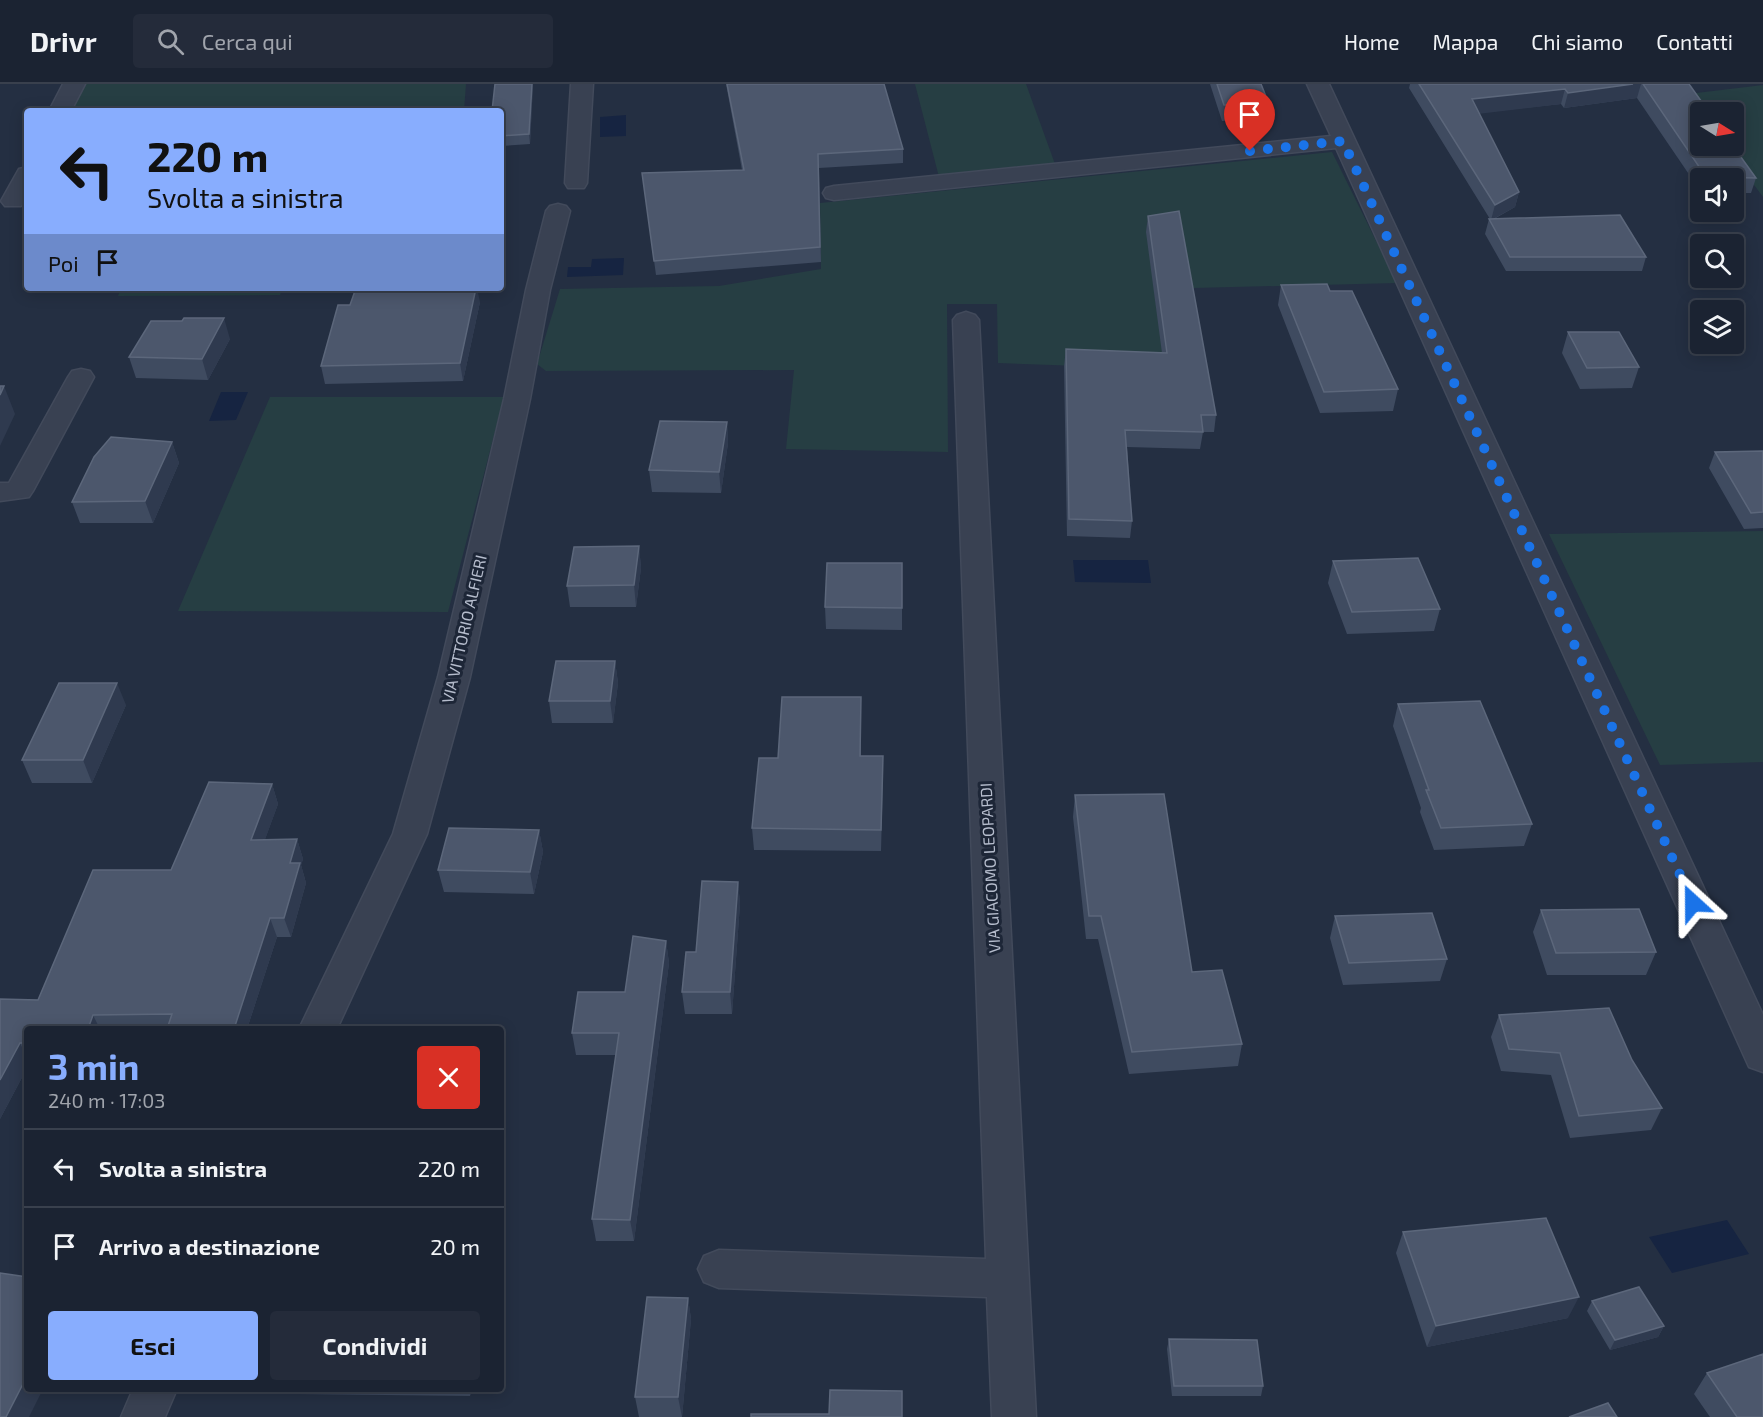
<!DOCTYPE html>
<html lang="it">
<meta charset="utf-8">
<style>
body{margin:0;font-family:"Exo 2",sans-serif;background:#242b3a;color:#f1f3f6;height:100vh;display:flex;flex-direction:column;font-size:22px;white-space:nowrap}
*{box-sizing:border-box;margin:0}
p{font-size:20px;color:#a0a4ac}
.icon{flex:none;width:33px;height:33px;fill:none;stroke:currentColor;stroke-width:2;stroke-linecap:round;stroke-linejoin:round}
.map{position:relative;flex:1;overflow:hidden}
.sheet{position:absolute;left:24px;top:942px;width:480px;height:366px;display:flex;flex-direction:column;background:#1b2332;border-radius:6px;box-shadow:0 3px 15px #0003,0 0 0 2px #39404d}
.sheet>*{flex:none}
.hud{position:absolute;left:24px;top:24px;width:480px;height:183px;border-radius:6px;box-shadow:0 3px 15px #0003,0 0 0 2px #39404d;background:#88adfe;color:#111;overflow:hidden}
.needle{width:39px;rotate:101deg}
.tools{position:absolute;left:1690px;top:18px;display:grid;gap:12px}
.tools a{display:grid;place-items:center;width:54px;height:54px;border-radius:6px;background:#1b2332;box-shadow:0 3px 15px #0003,0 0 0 2px #39404d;font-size:30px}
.pin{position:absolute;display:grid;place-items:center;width:51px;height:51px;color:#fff;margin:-62px -26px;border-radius:50% 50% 50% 0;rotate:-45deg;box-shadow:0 0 6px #0007}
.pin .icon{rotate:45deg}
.me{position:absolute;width:66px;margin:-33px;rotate:336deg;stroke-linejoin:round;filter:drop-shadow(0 0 4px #0008)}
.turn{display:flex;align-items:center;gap:21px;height:126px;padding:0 24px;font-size:27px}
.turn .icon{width:78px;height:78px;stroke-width:2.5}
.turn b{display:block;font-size:42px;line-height:51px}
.then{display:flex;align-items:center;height:57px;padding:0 24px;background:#0003;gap:12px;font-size:22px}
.round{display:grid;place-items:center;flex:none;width:63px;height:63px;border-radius:6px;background:#242b3a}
.overview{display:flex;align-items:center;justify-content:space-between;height:102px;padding:0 24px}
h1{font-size:36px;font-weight:700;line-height:45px;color:#88adfe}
.cta{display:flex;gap:12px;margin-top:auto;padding:12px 24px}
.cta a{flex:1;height:69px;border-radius:6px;background:#88adfe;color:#111;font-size:24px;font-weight:700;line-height:69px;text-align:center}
.cta a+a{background:#242b3a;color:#f1f3f6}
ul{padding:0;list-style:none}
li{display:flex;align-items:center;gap:18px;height:78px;padding:0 24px;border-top:2px solid #39404d}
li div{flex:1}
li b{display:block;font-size:22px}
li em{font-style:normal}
header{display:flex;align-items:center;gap:36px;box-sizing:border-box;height:84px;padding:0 30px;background:#1b2332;border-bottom:2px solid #39404d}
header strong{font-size:28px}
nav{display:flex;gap:33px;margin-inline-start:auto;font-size:21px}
.search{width:420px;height:54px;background:#242b3a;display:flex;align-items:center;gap:15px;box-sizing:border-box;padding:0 21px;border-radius:6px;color:#a0a4ac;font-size:22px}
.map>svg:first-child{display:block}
.green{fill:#263e43}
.water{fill:#162441}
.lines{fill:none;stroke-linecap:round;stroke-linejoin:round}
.minor-casing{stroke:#424a5b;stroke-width:3}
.minor{fill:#394152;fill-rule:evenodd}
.wall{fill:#3f4b60}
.shaded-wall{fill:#2f3a4f}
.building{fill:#4c576c;stroke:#5c677b;stroke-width:1.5}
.route{stroke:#1a73e8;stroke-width:10;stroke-dasharray:0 18}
.labels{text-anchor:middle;stroke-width:6;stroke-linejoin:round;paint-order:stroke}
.street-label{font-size:16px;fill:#b5bccc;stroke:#1d2637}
</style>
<header>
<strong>Drivr</strong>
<div class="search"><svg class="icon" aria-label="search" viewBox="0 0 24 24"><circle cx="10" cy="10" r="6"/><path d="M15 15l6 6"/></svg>Cerca qui</div>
<nav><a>Home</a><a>Mappa</a><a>Chi siamo</a><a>Contatti</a></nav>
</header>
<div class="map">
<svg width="1763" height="1333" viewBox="0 0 1763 1333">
<rect width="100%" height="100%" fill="#242f42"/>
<path class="green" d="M86,0H466L464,27H68Z
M915,0H1026L1055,80L939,93Z
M1763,1V113L1725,62H1734V28H1701L1688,10Z
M1332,68L1397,199L1154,205L1165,285L998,279L997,220H947L948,368L786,365L794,286L546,287L537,280L560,205L719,202L821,185L820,119Z
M121,204H283L280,211L118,212Z
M270,313H504L448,528L178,527Z
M1763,447V678L1660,681L1549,450Z"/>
<path class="water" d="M626,31V52L600,53V33Z
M624,174L623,191L567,193L568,183H591L592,175Z
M221,308H248L236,336L209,337Z
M1073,476H1148L1151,499L1075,498Z
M1727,1136L1749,1170L1672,1189L1649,1153Z"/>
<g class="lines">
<g class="minor-casing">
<path id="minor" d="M63,0H85L71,27H49Z
M571,0H593L587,99L584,104H568L565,99Z
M1307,0H1329L1763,931V988L1749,983L1744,972L1336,64L834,116L826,114L823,109L826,104L834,102L1331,52Z
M27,83V112L21,122H5L1,117L19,85Z
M558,120L566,122L570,127L550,206L530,315L470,593L427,750L337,945H299L393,750L438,593L504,315L526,206L546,127L550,122Z
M966,228L975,231L979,236L1036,1333H992L987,1213L719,1204L704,1198L698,1185L704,1172L719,1166L986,1175L953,236L957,231Z
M81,285L90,287L94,293L33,407L29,413L0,417V399H9L68,293L72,287Z
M133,1305H177L165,1333H121Z"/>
</g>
<use href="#minor" class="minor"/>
</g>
<path class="wall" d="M533,0L530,60L501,62V27Z
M726,0H884L903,65V79L819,84L821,178L656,191L642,89L742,86Z
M1210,0H1261L1269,20L1266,36L1222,37Z
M1410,0H1689L1756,94L1751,109H1734V94H1701V108L1637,14L1564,24L1561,20L1479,29L1519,108L1515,123L1494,135L1646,173L1642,187H1506L1485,150L1489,135H1490L1409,4Z
M1148,132L1216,331L1214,348H1203L1200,365L1127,363L1132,437L1130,454L1067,452L1064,282L1066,265L1162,269L1146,148Z
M27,167V182L24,172Z
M1281,201L1330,207L1398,305L1393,327L1320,329L1278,221Z
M480,218L463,297L325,300L321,282Z
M1568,248L1639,283L1632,304L1580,305L1562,269Z
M230,255L208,296L136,294L129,273Z
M727,338L728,359L721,409L652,408L649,386Z
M172,358L179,379L153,439H80L72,418Z
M1763,367V444L1744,445L1709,384L1715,368Z
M639,462L641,484L636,523H570L567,502Z
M1333,477L1440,525L1434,547L1347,550L1328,499Z
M902,479V546L826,545L825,523Z
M615,577L618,599L613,639H552L549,617Z
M861,613V672L883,694L881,767L754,766L752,744L778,674Z
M1398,620L1532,740L1524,762L1434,766L1420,728L1421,724L1393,642Z
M126,621L92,699H32L22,676Z
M272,700L278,720L265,755H297L303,775L301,781L306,799L291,853H277L247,945H27V984L0,1035V915L38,916L171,786Z
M1075,711L1192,888L1242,960L1238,982L1129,990L1098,855H1086L1073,733Z
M539,746L543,768L534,810L444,808L438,786Z
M738,798L740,820L732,930H685L682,908L696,868Z
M1541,826L1656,868L1646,891H1547L1533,848Z
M1335,832L1447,875L1440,897L1343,901L1330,854Z
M666,857L669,879L634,1157H596L592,1135L616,971H576L572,949L625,908Z
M1499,931L1632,976L1662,1024L1651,1046L1570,1054L1551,991L1501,987L1491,953Z
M1403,1148L1568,1234L1427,1263L1396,1169Z
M688,1214L691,1235L682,1333H639L635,1313Z
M1592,1217L1664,1242L1658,1253L1610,1266L1587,1227Z
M1169,1255L1263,1302L1261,1312H1172L1167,1265Z
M1707,1289L1763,1333H1710L1694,1310Z
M296,1305H472L470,1312L298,1310Z"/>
<path class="shaded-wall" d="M532,0H533L530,60L529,50Z
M1633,0H1641L1637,14L1564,24L1568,9Z
M1565,5L1561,20L1469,31L1472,15Z
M1519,108L1515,123L1491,136L1495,121Z
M476,204H477L480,218L463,297L460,279Z
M224,234L230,255L208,296L202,275Z
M4,302L15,330L0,362V311Z
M727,338L728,359L721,409L719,388Z
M172,358L179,379L153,439L145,417Z
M639,462L641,484L636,523L634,501Z
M615,577L618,599L613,639L610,617Z
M117,599L126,621L92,699L83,676Z
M272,700L278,720L258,775L251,756Z
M539,746L543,768L534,810L530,788Z
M297,755L303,775L301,781L306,799L291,853L284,834L290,779Z
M738,798L740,820L732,930L730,908Z
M270,834L277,853L247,945H234Z
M666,857L669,879L634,1157L630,1136Z
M93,931L100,945H88Z
M20,959L27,973V984L0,1035V996Z
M1579,1213L1568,1234L1427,1263L1436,1242Z
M688,1214L691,1235L682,1333L678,1313Z
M1664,1242L1658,1253L1610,1266L1615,1256Z
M27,1292V1305H43L29,1333H6Z"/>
<path class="building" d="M495,0H532L529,50L501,52V27H492Z
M727,0H884L903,65L818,70L820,163L654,177L642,89L744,86Z
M1217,0H1261L1269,20L1224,21Z
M1419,0H1633L1568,9L1565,5L1472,15L1519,108L1495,121Z
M1643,0H1689L1709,28H1701V62H1733L1756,94L1706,93Z
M1179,127L1216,331H1201L1203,348L1125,346L1132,437L1069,435L1066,265L1167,269L1148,132Z
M1620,131L1646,173H1510L1489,135Z
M1327,200L1330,207H1352L1398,305L1324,308L1281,201Z
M356,204H476L460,279L321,282L338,221H350Z
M184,234H224L202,275L129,273L151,237H182Z
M1568,248H1619L1639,283L1587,284Z
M0,302H4L0,311Z
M660,337L727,338L719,388L649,386Z
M111,353L172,358L145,417L72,418L94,373Z
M1763,367V428L1751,429L1715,368Z
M639,462L634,501L567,502L574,463Z
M1418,474L1440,525L1352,528L1333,477Z
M827,479H902V524L825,523Z
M556,577H615L610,617H549Z
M59,599H117L83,676H22Z
M782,613H861L860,672H883L881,746L752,744L759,674H778Z
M1480,617L1532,740L1441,744L1426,706H1429L1398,620Z
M209,698L272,700L251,756L297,755L290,779H300L284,834H270L234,945H167L172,930L93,931L88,945H27V959H20L0,996V915L38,916L93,786H171Z
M1164,710L1192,888L1222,886L1242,960L1132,968L1101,832H1089L1075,711Z
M449,744L539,746L530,788L438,786Z
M702,797L738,798L730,908H682L686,868H696Z
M1639,825L1656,868L1556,869L1541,826Z
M1432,829L1447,875L1349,879L1335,832Z
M633,852L666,857L630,1136L592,1135L619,949H572L578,908H625Z
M1609,924L1632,976L1662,1024L1579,1032L1560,969L1509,965L1499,931Z
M1546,1134L1579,1213L1436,1242L1403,1148Z
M0,1189L27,1193V1292L6,1333H0Z
M1639,1203L1664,1242L1615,1256L1592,1217Z
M647,1213L688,1214L678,1313H635Z
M1169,1255L1257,1256L1263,1302H1174Z
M1763,1270V1333H1737L1707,1289Z
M830,1306L902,1307V1333H751V1330H829Z
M1608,1319L1617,1333H1569Z"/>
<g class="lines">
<path class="route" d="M1250,67L1343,57L1693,819"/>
</g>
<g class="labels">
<g class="street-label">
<text transform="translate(464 545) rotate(-77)" y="6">VIA VITTORIO ALFIERI</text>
<text transform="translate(990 784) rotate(-93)" y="6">VIA GIACOMO LEOPARDI</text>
</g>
</g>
</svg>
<div class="tools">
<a><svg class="needle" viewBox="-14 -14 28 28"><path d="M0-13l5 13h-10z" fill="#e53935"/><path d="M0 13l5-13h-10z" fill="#a0a4ac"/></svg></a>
<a><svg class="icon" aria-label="sound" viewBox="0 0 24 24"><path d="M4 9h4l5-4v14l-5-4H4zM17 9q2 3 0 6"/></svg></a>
<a><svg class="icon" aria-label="search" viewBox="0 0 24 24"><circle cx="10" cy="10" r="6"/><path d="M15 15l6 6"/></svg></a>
<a><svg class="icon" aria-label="layers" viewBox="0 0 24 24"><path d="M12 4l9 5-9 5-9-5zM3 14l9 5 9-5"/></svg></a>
</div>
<div class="pin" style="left:1250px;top:67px;background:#d93025"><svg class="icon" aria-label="arrive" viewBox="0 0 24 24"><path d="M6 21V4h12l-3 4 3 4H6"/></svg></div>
<svg class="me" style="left:1693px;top:819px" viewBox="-20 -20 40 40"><path d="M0-17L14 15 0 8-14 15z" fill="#1a73e8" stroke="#fff" stroke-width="4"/></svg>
<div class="hud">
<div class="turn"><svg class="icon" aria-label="left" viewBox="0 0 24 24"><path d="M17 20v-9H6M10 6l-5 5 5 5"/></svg><div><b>220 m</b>Svolta a sinistra</div></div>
<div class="then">Poi<svg class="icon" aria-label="arrive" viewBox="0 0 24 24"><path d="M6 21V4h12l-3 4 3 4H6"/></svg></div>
</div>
<section class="sheet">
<div class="overview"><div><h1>3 min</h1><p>240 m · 17:03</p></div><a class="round" style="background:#d93025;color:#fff"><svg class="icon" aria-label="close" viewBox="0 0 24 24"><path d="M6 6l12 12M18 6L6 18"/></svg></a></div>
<ul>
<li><svg class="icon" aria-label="left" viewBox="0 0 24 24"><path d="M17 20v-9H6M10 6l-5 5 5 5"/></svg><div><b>Svolta a sinistra</b></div><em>220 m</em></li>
<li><svg class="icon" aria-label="arrive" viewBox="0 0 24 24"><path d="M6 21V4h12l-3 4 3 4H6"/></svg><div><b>Arrivo a destinazione</b></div><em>20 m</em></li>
</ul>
<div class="cta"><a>Esci</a><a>Condividi</a></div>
</section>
</div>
